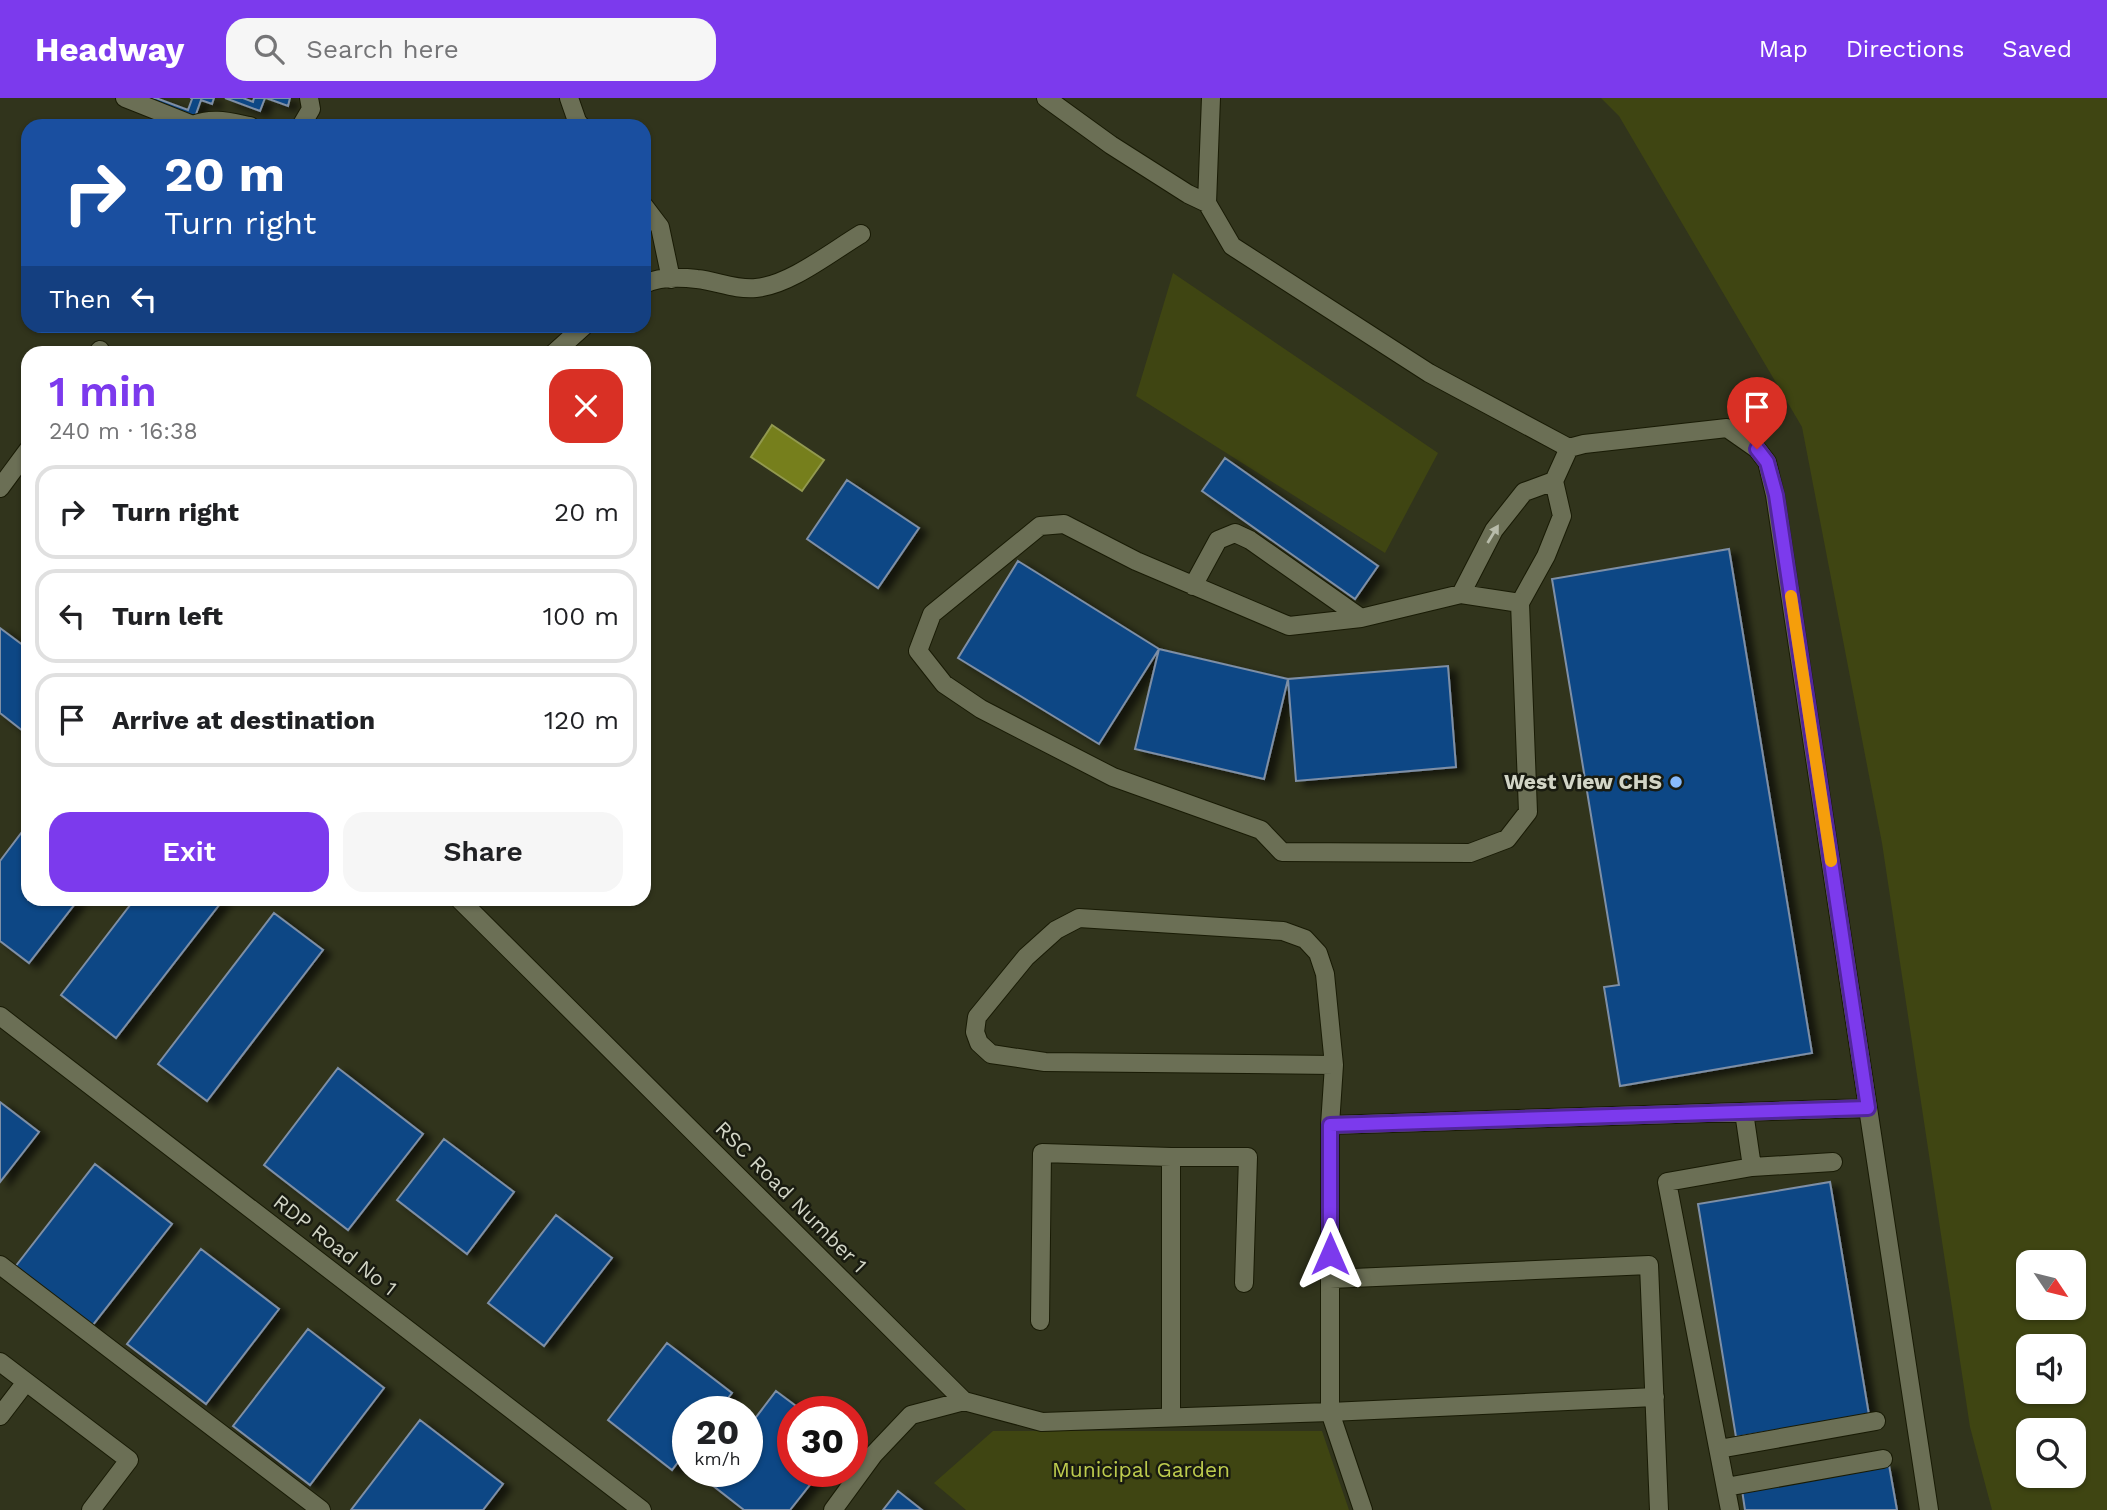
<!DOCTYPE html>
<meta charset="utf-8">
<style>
body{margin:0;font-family:"Work Sans",sans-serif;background:#f6f6f6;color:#202124;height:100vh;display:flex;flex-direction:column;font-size:26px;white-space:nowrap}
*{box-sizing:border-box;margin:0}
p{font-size:23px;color:#757577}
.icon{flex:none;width:38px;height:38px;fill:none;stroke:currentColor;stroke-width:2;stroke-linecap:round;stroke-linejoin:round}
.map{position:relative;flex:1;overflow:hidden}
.panel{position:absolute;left:21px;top:248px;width:630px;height:560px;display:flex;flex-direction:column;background:#fff;border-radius:21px;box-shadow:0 2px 5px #0004}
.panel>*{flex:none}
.guide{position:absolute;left:21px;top:21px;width:630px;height:214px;border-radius:21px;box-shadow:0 2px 5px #0004;background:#1a4fa0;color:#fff;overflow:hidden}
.needle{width:46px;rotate:125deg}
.fabs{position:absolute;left:2016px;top:1152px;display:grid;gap:14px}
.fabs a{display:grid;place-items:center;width:70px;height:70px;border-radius:14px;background:#fff;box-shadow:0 2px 5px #0004;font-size:35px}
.speed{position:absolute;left:672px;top:1298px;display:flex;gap:14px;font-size:35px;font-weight:700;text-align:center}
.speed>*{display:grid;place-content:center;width:91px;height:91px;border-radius:50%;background:#fff;box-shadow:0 2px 5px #0004;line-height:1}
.speed small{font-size:18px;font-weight:400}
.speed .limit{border:10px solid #d22;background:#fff;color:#111}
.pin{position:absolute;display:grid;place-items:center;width:60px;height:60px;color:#fff;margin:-72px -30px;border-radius:50% 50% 50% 0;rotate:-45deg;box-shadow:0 0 7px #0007}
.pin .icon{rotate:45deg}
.me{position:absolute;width:77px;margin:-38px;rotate:0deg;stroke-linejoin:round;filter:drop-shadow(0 0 5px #0008)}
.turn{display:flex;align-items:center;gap:24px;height:147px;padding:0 28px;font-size:32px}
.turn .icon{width:91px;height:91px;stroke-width:2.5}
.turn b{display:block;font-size:49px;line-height:60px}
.then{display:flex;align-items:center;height:66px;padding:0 28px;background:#0003;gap:14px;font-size:26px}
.round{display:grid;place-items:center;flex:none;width:74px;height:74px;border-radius:21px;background:#f6f6f6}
.head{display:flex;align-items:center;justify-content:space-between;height:119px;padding:0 28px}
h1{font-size:42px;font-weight:600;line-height:52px;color:#7c3aed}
.button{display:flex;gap:14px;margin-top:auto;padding:14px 28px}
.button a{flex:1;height:80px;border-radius:21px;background:#7c3aed;color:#fff;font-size:28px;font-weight:600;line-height:80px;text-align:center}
.button a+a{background:#f6f6f6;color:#202124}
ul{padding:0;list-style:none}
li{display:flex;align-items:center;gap:21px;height:94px;margin:0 14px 10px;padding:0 14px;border:4px solid #e0e0e0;border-radius:21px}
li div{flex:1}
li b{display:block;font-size:26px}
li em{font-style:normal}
header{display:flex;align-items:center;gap:42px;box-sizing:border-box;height:98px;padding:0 35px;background:#7c3aed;color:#fff}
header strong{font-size:33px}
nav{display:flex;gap:38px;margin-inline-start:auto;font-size:24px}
.search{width:490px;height:63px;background:#f6f6f6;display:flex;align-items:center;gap:18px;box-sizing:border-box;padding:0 24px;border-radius:21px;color:#757577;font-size:26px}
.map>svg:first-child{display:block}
.green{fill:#3f4512;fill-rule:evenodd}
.water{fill:#767f1c;stroke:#92994f;stroke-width:2}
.building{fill:#0e4785;stroke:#7e8fa6;stroke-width:2;filter:url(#shadow)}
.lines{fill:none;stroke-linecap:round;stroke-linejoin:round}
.service-casing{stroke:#191b05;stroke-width:20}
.minor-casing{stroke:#191b05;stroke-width:20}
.tertiary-casing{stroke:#191b05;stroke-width:20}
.service{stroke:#6b6f55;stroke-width:18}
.minor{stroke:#6b6f55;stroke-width:18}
.tertiary{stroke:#6b6f55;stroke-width:18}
.oneway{fill:#b8bcaa}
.route-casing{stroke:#51269a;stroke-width:18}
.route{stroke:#7c3aed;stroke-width:12}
.slow{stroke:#f59e0b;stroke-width:12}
.poi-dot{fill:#88bbfc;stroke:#191b10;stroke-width:2.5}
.labels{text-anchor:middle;stroke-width:5;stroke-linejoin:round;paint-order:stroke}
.poi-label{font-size:21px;font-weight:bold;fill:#d2d5c6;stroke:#191b10;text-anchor:end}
.street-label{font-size:21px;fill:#d2d5c6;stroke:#191b10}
.park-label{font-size:21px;fill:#becc4e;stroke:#191b10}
</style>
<header>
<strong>Headway</strong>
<div class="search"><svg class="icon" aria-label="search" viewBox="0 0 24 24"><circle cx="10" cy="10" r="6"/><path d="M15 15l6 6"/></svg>Search here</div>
<nav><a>Map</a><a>Directions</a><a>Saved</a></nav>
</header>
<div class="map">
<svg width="2107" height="1412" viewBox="0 0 2107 1412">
<defs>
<filter id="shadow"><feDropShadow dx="8" dy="4.5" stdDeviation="3.5" flood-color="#0009"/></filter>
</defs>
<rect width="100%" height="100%" fill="#31341c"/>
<path class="green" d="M1601,0H2107V1412H1992L1970,1329L1882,745L1802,329L1619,18ZM2028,1164H2074V1209H2028ZM2028,1248H2074V1293H2028ZM2028,1332H2074V1377H2028Z
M1173,175L1438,355L1385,455L1136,298Z
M993,1333H1322L1349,1412H966L934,1385Z"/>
<path class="water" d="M772,327L824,362L802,393L751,359Z"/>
<path class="building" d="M144,0H156L188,12L192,1L191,0H214L212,6L201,2L195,19Z
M225,0H243L253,4L254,0H265L260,13Z
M266,0H290L288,8Z
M1225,360L1378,468L1355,501L1202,393Z
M847,382L919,430L878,490L807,441Z
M1729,451L1812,955L1620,988L1604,889L1619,887L1552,481Z
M1729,451L1812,955L1620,988L1604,889L1619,887L1552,481Z
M1018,463L1159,551L1099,646L958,560Z
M0,530L28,551V637L0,615Z
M1159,551L1288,581L1264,681L1135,651Z
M1448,568L1456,669L1296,683L1288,581Z
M28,726V802H78L29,865L0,843V763Z
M134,802H223L116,940L61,897Z
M274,815L323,852L207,1003L158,966Z
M338,970L423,1036L348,1132L264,1067Z
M0,1004L39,1034L0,1084Z
M444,1041L514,1094L467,1156L397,1102Z
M95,1066L172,1126L92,1228L15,1169Z
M1830,1084L1869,1317L1736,1339L1698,1106Z
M556,1117L612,1160L544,1248L488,1205Z
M201,1151L279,1211L206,1306L127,1246Z
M308,1231L384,1290L310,1387L233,1328Z
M667,1245L732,1295L717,1314H688V1351L672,1372L608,1322Z
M776,1293L804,1314H793V1374H820L790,1412H744L707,1383L715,1374H747V1331Z
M420,1322L503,1386L483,1412H351Z
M1889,1367L1897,1412H1745L1742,1392Z
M898,1393L922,1412H883Z"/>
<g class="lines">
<g class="service-casing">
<path id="service" d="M1330,1027L1334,967L1325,876L1318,855L1305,841L1283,833L1079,820L1056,832L1026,859L977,919L975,934L979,945L991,956L1045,964L1334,967
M0,1167L321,1412
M0,1264L129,1362L91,1412
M0,1318L26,1284"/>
</g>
<g class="minor-casing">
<path id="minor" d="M125,0L193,27C213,19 229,24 250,28
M569,0L577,23L581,28
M1046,0L1111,47L1188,96L1207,105L1232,148L1429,275L1569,350L1584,346L1727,330L1757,351L1767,364L1775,397L1929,1412
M301,28L311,11L309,0
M1207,105L1211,0
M644,108L660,129L671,181
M644,186C659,179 681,179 697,181C717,183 735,192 756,190C790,187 831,154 861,136
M97,256L100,252
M553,256L584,228
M0,390L28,352
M1193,488L1218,442L1235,435L1250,442L1361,520
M1461,496L1494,432L1524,394L1554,383
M1520,505L1461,496L1361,520L1289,528L1136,463L1064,426L1040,428L932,516L918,553L944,586L981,611L1113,679L1261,732L1282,754L1470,755L1507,741L1528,714L1520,505L1546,458L1562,418L1554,383L1569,350
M460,802L964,1303
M1171,1059H1248L1244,1185
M1752,1069L1833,1064
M1330,1181L1649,1167L1659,1412
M1040,1223L1042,1055L1171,1059V1319
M1655,1299L1330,1314V1027L1868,1010
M1719,1351L1876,1323
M1726,1389L1883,1361
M833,1412L874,1356L911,1317L964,1303L1042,1324L1330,1314L1363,1412
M1730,1412L1667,1084L1752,1069L1744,1014"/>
</g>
<g class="tertiary-casing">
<path id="tertiary" d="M0,918L642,1412"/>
</g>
<use href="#service" class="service"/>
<use href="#minor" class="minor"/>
<use href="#tertiary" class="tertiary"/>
</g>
<defs><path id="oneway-solid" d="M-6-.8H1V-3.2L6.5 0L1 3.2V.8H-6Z" transform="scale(1.75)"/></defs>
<use class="oneway" href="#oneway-solid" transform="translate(1493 436) rotate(-59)"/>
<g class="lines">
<g class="route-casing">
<path id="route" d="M1330,1156V1027L1868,1010L1776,397L1767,364L1757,351"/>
</g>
<use href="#route" class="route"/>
<path class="slow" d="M1791,498L1831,763"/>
</g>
<circle class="poi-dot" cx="1676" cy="684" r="7"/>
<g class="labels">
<g class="poi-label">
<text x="1662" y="691">West View CHS</text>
</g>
<g class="street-label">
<text transform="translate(791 1099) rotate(45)" y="7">RSC Road Number 1</text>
<text transform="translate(335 1147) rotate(38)" y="7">RDP Road No 1</text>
</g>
<g class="park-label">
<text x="1141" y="1379">Municipal Garden</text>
</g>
</g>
</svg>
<div class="fabs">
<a><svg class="needle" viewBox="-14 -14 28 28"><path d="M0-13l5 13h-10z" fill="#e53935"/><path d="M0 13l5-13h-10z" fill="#757577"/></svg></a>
<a><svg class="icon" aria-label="sound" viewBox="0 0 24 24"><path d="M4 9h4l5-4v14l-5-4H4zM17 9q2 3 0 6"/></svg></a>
<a><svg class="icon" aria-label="search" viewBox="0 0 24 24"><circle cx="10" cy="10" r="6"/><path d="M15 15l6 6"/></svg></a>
</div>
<div class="speed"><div>20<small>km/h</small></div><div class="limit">30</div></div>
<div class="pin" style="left:1757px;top:351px;background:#d93025"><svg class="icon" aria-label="arrive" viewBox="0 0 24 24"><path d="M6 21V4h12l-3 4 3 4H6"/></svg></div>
<svg class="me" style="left:1330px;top:1156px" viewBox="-20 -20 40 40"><path d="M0-17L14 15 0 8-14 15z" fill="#7c3aed" stroke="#fff" stroke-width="4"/></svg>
<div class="guide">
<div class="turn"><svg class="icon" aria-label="right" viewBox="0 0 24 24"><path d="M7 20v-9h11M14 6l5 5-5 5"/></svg><div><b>20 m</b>Turn right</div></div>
<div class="then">Then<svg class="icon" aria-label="left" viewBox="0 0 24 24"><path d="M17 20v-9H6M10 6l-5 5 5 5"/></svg></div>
</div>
<section class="panel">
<div class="head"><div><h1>1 min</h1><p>240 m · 16:38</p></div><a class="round" style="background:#d93025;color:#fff"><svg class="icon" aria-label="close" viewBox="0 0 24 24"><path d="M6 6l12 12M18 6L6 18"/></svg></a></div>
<ul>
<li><svg class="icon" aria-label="right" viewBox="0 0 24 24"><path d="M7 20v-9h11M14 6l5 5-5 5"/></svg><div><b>Turn right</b></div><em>20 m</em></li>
<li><svg class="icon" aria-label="left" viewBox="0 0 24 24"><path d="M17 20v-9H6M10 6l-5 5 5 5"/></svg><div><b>Turn left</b></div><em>100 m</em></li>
<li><svg class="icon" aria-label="arrive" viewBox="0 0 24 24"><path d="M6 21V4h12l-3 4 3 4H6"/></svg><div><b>Arrive at destination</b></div><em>120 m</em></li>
</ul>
<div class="button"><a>Exit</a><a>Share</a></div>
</section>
</div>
